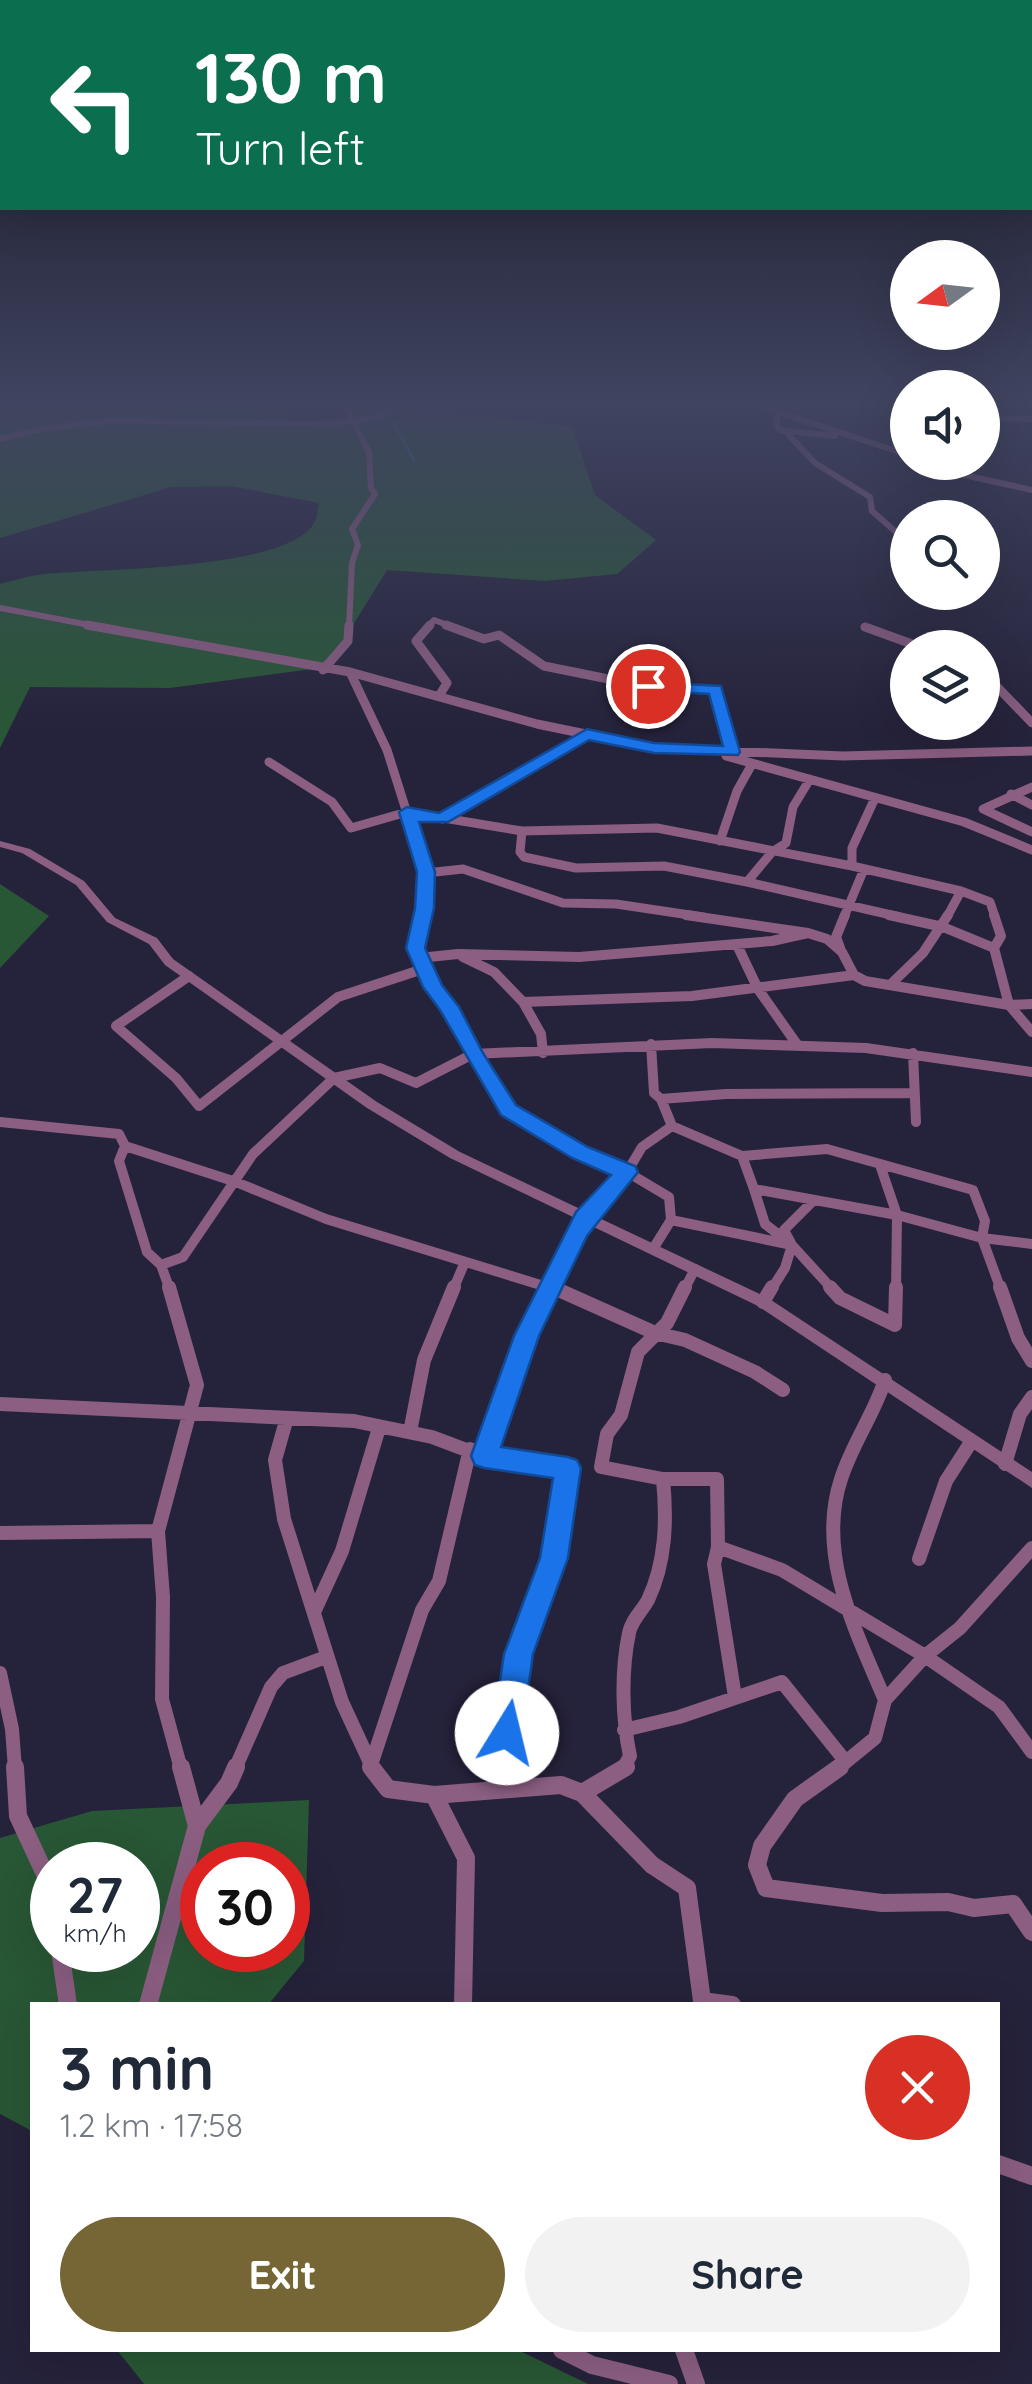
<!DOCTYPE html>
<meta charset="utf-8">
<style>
body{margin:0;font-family:Quicksand,sans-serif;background:#f2f2f3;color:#1f2937;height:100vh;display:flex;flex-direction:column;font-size:38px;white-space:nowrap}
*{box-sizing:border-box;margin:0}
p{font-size:32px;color:#747a83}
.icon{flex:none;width:55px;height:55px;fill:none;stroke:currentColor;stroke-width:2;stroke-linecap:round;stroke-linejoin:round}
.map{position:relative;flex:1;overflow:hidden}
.side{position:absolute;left:30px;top:2002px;width:970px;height:350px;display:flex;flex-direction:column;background:#fff;border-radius:0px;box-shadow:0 10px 40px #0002}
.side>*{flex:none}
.banner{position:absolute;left:0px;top:0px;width:1032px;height:210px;box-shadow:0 10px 40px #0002;background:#0b6e4f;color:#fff;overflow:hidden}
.needle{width:65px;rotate:255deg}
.buttons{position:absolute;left:890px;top:240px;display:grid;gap:20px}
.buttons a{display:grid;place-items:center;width:110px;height:110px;border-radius:50%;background:#fff;box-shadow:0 10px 40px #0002;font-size:50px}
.speed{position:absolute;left:30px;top:1842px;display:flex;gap:20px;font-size:50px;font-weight:700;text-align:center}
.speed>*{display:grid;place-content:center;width:130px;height:130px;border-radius:50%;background:#fff;box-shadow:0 10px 40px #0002;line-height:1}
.speed small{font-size:25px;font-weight:400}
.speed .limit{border:15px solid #d22;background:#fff;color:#111}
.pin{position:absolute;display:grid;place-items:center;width:85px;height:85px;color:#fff;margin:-42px;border:5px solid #fff;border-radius:50%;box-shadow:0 2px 10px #0007}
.me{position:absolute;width:110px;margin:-55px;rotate:9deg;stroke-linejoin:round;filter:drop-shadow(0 0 8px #0008)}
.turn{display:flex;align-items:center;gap:35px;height:210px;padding:0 30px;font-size:45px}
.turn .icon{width:130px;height:130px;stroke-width:2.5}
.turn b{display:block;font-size:70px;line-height:85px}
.round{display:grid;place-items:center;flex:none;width:105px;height:105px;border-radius:52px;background:#f2f2f3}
.headline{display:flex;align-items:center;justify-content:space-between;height:170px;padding:0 30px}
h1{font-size:60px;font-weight:800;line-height:75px}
.cta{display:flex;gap:20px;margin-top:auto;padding:20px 30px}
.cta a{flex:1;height:115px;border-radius:60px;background:#766636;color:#fff;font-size:40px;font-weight:800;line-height:115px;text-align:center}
.cta a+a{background:#f2f2f3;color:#1f2937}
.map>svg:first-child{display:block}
.green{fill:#285735;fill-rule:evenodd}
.forest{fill:#065c2a}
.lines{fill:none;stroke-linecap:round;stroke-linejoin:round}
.stream{stroke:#297896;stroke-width:2.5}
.minor-far4{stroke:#8b5e82;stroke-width:6}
.minor-far3{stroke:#8b5e82;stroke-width:9}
.minor-far2{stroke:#8b5e82;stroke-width:10}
.minor-far1{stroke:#8b5e82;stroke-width:14}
.minor{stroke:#8b5e82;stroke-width:18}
.tertiary{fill:#8b5e82;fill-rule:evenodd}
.route{fill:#1a73e8;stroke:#114b97;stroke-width:2.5}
</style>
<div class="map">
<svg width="1032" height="2384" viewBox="0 0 1032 2384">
<rect width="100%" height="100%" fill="#25223b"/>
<path class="green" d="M0,401H123L135,409L177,401L175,418L273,423L243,410L234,401H408L429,410L572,426L595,495L656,540L617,574L544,581L387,570L327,667L170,688L30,687L0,748V584C12,581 25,577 37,575C94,568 279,572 313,525C317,519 318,510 319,503L231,486L171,487L0,538ZM300,404L345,406L352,418L283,422L289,408Z
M0,884L49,916L0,968Z
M309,1800L304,1961L268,2005H32V2131L0,2114V1838L92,1811ZM52,1865H138V1950H52ZM202,1865H288V1950H202Z
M117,2350H518L588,2384H144Z"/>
<path class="forest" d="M123,401H234L243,410L277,424L198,423L174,418L176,401L135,409Z"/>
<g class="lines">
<path class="stream" d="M382,401L414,460"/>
<path class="minor-far4" d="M343,401L369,452L371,488L375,494L352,529L358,545L352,563L349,627
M745,401L908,455
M877,401L908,408
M778,410L776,425L780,430L835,436
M982,418L1032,419
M786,432L815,463L870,497L872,511L905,540
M0,439L41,429L110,421L331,424L378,417L406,401
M929,462L964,475L1032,490
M0,608L100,627
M428,627L434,620L453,627"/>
<path class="minor-far3" d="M87,625L350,672L537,724L654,748L843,756L1032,751
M430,625L416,641L447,683L439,696
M446,625L484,639L499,635L544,666L648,687L715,690L732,751
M865,627L923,648
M323,670L348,641L349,625
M982,671L1032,723
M350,672L387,750L426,873L463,869L563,903L616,904L703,917
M726,756L964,822L1032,850
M269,762L332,802L351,828L407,812L522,831L657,828L852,866
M1032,787L983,809L1032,832
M1011,794L1032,805
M875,798L852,848V866L961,891L947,917
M442,819L587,734
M522,831L520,852L524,857L576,868L664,866L747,882L772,852L786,843L793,807L810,779
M720,841L737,791L752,764
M747,882L900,917
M961,891L990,902L995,917
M423,917L426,873
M844,917L864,869"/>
<path class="minor-far2" d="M423,915L415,948L433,987L449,1007L508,1110L580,1153L627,1172L669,1197L671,1220L653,1249
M686,915L808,933
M889,915L943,927L994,948
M994,915L1001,936L994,948L1009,1005L1032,1032
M737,945L758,989L796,1043
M840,948L836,937L845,915
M463,957L494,972L523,1002
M419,958L458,954L579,957L772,941L808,933L827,939L842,952L854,975
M189,976L116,1026L176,1078L199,1106L338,997L423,969
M891,984L923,953L948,915
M651,1044L654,1093L661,1099L726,1094L913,1093
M543,1053L541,1034L523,1002L692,996L854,975L865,981L1009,1005L1032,1004
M913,1053L916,1122
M661,1099L672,1126L742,1156L827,1149L973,1190L985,1221L982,1238L1001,1290
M0,1122L119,1134L125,1146L236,1182L326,1219L557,1290
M125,1146L119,1161L147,1252L161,1265L170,1290
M742,1156L754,1189L897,1215L982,1238L1032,1244
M880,1165L897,1215L896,1290
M754,1189L765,1224L792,1245L785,1268L771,1290
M671,1220L792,1245L833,1290
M791,1243L784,1230L813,1201
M161,1265L183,1257L253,1154L334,1078L380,1068L416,1083L473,1054L712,1043L866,1048L1032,1072
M453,1290L464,1264
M549,1290L584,1218L627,1172L642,1147L672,1126
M684,1290L695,1269"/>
<path class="minor-far1" d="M552,1287L655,1333L685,1340L755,1372L783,1390
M830,1287L840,1298L895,1325L896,1287
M1000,1287L1018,1338L1032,1361
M763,1302L772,1287
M885,1380C874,1414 852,1444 841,1479C816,1555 856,1631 885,1700
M0,1404L354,1421L432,1437L485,1457L526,1336L550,1287
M286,1421L275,1460L284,1519L342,1702L373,1769
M410,1432L424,1360L454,1287
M485,1457L567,1468L554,1558L519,1654L507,1733L506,1769
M1005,1464L1020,1414L1032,1397
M663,1479H717L718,1547L714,1564L735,1697
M158,1531L197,1385L169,1287
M0,1533L158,1531L163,1597L162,1699L181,1769
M718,1547L782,1570L925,1656L999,1707L1032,1752
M919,1559L946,1481L971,1442
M315,1610L342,1551L379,1428
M0,1673L12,1729L15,1769
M624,1730L679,1717L782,1682L846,1762
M370,1768L422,1610L439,1581L470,1449
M235,1769L271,1687L283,1673L326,1657
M623,1769L630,1756C622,1719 621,1671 629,1633C631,1621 642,1611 648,1600C666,1562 667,1520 663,1479L601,1467L607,1434L621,1415L638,1352L667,1323L685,1287
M837,1769L875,1738L885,1700L925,1656L960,1628L1032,1548"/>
<path class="minor" d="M15,1767L18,1816L52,1889
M371,1767L388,1789L434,1795L561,1785L582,1793L652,1865L687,1888L702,2001L732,2005
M840,1767L795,1799L762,1846L757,1865L766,1888L882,1903L948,1902L974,1908L1013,1904L1032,1932
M506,1787V1767
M582,1793L626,1767
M434,1795L466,1858L463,2005
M197,1826L229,1783L236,1767
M60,1950L68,2005
M148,2005L197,1826L181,1767
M998,2164L1032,2176
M562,2350L592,2365L669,2384
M684,2350L696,2384"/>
<path class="tertiary" d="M0,841L30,849L84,881L115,918L157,938L173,959L377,1102L460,1152L768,1298L1032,1472V1488L758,1306L450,1158L367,1108L165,965L149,944L107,922L76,885L22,853L0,847Z"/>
</g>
<linearGradient id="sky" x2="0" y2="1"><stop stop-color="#141320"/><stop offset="0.55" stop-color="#404460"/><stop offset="1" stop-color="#404460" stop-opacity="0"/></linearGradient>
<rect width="1032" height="734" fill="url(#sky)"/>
<path class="route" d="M648,682L721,686L740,752L738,755L654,753L589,740L448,822H419L435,872L434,908L425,948L442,985L459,1007L483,1053L516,1105L588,1147L635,1166L638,1172L587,1236L539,1336L501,1447L568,1457L577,1460L581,1468L568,1558L533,1654L522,1733L518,1744L507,1748L496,1744L492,1733L504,1654L540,1558L553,1478L484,1468L475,1465L471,1456L514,1336L576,1212L611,1175L572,1158L501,1115L440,1010L423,987L406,948L415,908L417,872L399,812L407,807L439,813L587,729L654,743L723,746L709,694L643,690V683Z"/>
</svg>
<div class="buttons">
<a><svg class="needle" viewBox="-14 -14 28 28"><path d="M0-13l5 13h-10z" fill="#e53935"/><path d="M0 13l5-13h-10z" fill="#747a83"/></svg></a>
<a><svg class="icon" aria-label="sound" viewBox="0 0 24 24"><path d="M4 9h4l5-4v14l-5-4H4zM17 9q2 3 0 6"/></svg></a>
<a><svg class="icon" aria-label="search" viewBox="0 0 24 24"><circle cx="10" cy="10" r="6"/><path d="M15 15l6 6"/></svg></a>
<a><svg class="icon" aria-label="layers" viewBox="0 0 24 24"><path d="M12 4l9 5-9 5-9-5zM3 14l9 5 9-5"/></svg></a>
</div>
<div class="speed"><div>27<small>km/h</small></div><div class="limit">30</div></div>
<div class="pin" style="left:648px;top:686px;background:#d93025"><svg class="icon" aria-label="arrive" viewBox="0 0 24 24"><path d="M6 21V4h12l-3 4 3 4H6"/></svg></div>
<svg class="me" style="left:507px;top:1733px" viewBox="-20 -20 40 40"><circle r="19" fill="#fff"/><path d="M0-13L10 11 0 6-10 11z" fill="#1a73e8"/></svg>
<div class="banner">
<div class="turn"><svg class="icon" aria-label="left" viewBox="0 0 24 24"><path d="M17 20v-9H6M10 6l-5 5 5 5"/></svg><div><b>130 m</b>Turn left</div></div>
</div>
<section class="side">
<div class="headline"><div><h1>3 min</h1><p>1.2 km · 17:58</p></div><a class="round" style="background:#d93025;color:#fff"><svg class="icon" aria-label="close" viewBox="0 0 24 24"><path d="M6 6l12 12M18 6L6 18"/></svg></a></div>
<div class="cta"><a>Exit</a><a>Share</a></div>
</section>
</div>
